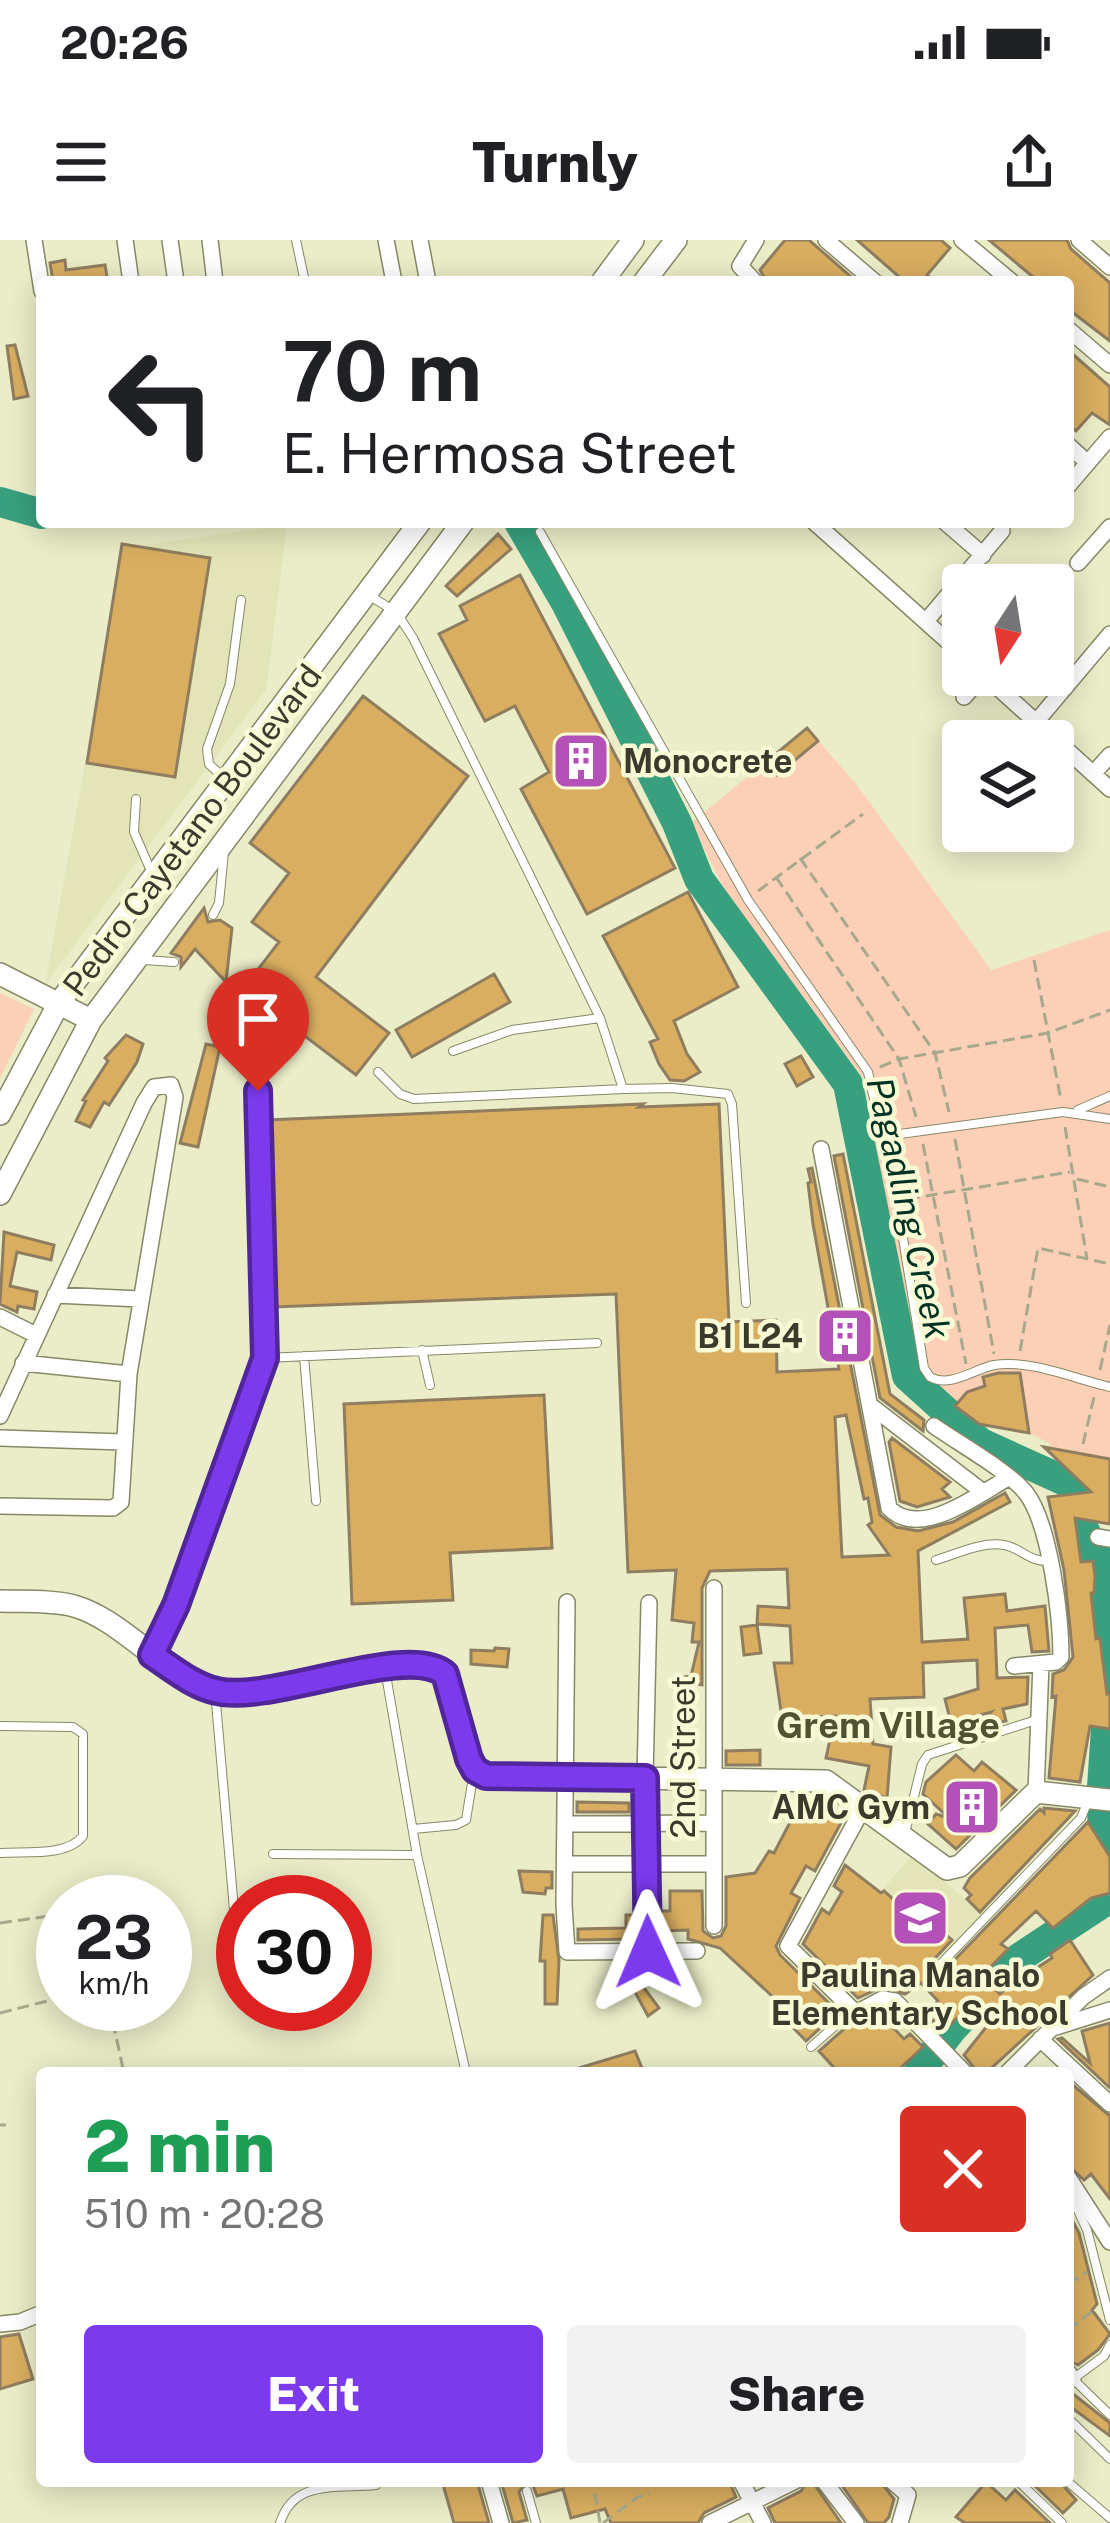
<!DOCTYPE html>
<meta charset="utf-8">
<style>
body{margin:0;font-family:"Public Sans",sans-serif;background:#f2f2f2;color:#202124;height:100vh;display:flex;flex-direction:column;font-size:45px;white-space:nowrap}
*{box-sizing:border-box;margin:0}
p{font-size:39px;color:#757577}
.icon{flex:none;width:66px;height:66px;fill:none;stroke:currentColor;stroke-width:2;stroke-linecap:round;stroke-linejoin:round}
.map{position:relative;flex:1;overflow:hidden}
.drawer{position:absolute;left:36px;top:1827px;width:1038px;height:420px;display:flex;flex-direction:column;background:#fff;border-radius:12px;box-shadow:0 6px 30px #0003}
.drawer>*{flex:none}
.top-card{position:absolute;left:36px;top:36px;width:1038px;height:252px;border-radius:12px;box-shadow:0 6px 30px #0003;background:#fff;color:#202124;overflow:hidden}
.needle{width:78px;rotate:192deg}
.fabs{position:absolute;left:942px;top:324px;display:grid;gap:24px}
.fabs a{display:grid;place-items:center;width:132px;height:132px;border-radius:12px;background:#fff;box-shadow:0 6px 30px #0003;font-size:60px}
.speed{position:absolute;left:36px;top:1635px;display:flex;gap:24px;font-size:60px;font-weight:700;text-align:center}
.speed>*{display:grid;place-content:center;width:156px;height:156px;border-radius:50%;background:#fff;box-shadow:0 6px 30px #0003;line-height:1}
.speed small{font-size:30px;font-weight:400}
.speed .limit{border:18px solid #d22;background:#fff;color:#111}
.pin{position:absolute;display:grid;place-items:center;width:102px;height:102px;color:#fff;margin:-123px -51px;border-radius:50% 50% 50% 0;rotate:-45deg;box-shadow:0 0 12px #0007}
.pin .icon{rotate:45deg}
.me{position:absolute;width:132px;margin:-66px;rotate:359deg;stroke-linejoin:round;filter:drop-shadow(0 0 9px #0008)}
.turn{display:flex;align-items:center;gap:42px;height:252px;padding:0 48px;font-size:54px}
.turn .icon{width:156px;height:156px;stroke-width:2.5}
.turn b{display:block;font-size:84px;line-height:102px}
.round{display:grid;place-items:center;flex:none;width:126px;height:126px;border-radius:12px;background:#f2f2f2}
.overview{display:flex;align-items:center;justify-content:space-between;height:204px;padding:0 48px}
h1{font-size:72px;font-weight:800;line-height:90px;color:#1e9e55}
.primary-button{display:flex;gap:24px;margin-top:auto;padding:24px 48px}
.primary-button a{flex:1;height:138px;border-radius:12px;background:#7c3aed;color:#fff;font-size:48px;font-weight:800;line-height:138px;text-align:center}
.primary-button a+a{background:#f2f2f2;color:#202124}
.status{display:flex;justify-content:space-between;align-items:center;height:84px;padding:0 60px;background:#fff;direction:ltr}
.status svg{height:33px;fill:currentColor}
header{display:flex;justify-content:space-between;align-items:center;height:156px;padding:0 48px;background:#fff;font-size:54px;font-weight:800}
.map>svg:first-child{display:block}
.built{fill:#e3e5b8}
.green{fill:#fbd0b7}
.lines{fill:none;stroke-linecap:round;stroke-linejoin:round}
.river{stroke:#38a07e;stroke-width:30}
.building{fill:#d9ae60;stroke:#8f7d5f;stroke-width:3;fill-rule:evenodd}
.lane-casing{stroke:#878866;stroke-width:10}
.street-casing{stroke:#878866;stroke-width:18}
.secondary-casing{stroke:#878866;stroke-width:24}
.path{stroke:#a7a88c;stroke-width:3;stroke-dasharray:12 6;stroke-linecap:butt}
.lane{stroke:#fff;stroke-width:8}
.street{stroke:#fff;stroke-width:15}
.secondary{stroke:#fff;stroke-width:21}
.route-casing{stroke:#51269a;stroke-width:30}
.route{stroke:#7c3aed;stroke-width:21}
.labels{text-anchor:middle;stroke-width:9;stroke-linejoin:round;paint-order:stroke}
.poi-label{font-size:33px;font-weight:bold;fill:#3a3b2c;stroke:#f8fad5;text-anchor:end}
.street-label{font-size:33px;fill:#3a3b2c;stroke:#f8fad5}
.water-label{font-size:36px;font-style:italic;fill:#023224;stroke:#f8fad5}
.neighbourhood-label{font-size:36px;font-weight:bold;fill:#515232;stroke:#f8fad5}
</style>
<div class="status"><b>20:26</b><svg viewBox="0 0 49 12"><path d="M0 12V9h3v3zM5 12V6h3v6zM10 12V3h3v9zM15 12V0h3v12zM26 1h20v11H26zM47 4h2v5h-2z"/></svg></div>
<header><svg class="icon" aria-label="menu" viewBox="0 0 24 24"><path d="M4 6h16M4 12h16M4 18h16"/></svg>Turnly<svg class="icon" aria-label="share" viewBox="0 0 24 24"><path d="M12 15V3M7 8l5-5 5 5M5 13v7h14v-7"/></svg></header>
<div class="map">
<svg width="1110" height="2283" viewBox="0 0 1110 2283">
<rect width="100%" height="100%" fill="#ebedc8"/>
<path class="built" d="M287,285L266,450L45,745L124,308Z
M911,1617L924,1623L984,1676L921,1737L856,1679Z
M885,1763L929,1805L898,1833H836L814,1811L853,1776L859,1781Z"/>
<path class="green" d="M807,488L857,545L991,730L1110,690V1241L1076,1238L1058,1221L1049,1203L1029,1193L979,1184L955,1166L914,1124L865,841L726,652L691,583Z
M0,753L34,769L0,838Z"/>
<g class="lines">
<path class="river" d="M0,262L42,274
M519,282L566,363L677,583L699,639L848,844L907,1136L981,1203L1076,1246L1080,1281L1097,1316L1109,1446L1101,1561L1109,1658
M918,1833L952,1789L1019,1718L1110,1658"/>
</g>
<path class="building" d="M785,0H809L857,42H767L760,30Z
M857,0H941L950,8L927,35L936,42H905Z
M989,0H1067L1071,9L1110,43V101L1068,69V42H1039Z
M65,20L66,30L105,25L108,42H53L50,23Z
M15,105L28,156L14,159L7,106Z
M1068,110L1110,147V185L1092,173L1076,191L1068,184Z
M498,294L511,309L457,356L446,346Z
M122,304L210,318L175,537L87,523Z
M520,335L675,628L587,674L521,549L549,532L515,466L485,481L439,394L467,380L460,366Z
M363,456L468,536L316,737L389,793L356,835L243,749L279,702L252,682L289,633L250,603Z
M807,488L818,501L777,535L766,522Z
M688,652L738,747L674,781L687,814L700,832L684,841L670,840L659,824L650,802L658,799L603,696Z
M204,668L208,682L220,680L232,688L226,742L195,709L181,727V717L171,713Z
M494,734L510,762L412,817L396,790Z
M126,795L143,804L137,822L109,865L104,862L90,887L76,881L86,861L83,860L108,821L105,818Z
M254,801L273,804L269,831L250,829Z
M206,804L220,807L198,907L180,903Z
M801,816L813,837L797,846L785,824Z
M643,864L639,867L719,864L729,1082L776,1080L777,1132L839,1129L813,984L808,943L811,942L808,929L812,928L880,1275L896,1287L918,1291L953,1282L1005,1253L1010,1262L918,1311L922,1402L968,1399L964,1358L1005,1354L1007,1371L1045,1366L1049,1411L1032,1412L1028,1385L995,1388L997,1438L1028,1437L1027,1464L1003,1469L1006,1481L976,1488L991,1472L951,1483L945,1459L978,1449L977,1420L923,1423L924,1457L870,1459L873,1504L891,1507L887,1558L864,1550L869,1526L826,1518L835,1476L782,1478L774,1423H792L790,1386L757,1384L758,1366L789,1368L787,1329L710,1331L702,1348V1445L692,1443V1451L677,1452L676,1438L691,1436L699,1402H692L694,1383L672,1380L676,1330L628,1332L616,1054L274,1067L267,880ZM846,1175L864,1259L868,1258L872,1282L868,1285L889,1315L842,1317L835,1177Z
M843,914L890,1154L924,1180L923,1191L880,1158L834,916Z
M4,992L54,1005L51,1020L17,1012L10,1046L37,1052L34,1069L18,1066L17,1072L0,1064Z
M998,1133H1020L1029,1193L979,1184L955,1166L967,1152L985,1146L983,1137Z
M544,1155L552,1308L450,1313L453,1360L352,1364L344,1164Z
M892,1198L950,1242L942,1249L950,1257L917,1267L900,1261L889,1202Z
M1044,1207L1110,1219V1284L1075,1278L1081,1322L1093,1321L1095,1336L1094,1353H1091L1096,1399L1100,1398L1107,1454L1110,1453V1489L1090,1486L1080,1542L1049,1538L1056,1456L1052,1457L1053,1434L1064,1430L1073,1417L1064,1330L1048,1257L1091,1252Z
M757,1385L761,1413L744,1415L741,1387Z
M495,1408L509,1409L507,1427L471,1424V1410L494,1411Z
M760,1510V1525H726V1511Z
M956,1515L974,1531L982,1522L1016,1550L956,1609L928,1584L936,1574L949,1578L923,1554L926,1542Z
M813,1561L842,1581L815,1631L806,1626L791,1653L800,1658L776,1706L780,1715L838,1772L806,1801L779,1773L785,1768L720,1708L688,1699V1690L660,1691L659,1671H670V1651H702L703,1691L713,1698L721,1696L726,1686V1637L755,1633L769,1611L774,1613L799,1565L807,1571Z
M577,1562L629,1563V1572H577Z
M1044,1568L1075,1571L980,1672L967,1659L971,1655L964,1648L970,1638L1040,1569L1044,1573Z
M1088,1582L1110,1617V1653L1091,1658L1053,1688L1036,1671L1001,1704L1008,1709L982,1736L1000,1754L1024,1733L1026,1735L1052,1718L1050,1714L1070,1700L1093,1735L986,1833H978L964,1815L991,1781L973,1763L942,1792L932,1782L941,1773L934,1765L938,1761L921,1743L905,1754L882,1747L858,1758L803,1704L822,1669L829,1674L842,1652L834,1646L845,1625L881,1653L884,1651L926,1689L932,1682L952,1700L925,1729L928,1739H936Z
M519,1631L552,1632V1648H546L545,1654L523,1652Z
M543,1675H553L559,1720L557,1764H545V1721H540Z
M626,1675H635L636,1699L578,1700V1689L626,1688Z
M627,1725L659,1768L648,1776L622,1728Z
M880,1774L904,1799L910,1794L923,1807L895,1833H839L819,1811L851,1783L860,1784Z
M1110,1783V1848L1058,1799L1062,1798L1090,1823L1082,1791Z
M635,1811L644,1833H572V1830Z
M1068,1841L1110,1876V1959L1091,1934L1084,1940L1068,1925Z
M1068,1972L1079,1993L1097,2064L1092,2070L1110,2094L1098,2110L1078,2125L1068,2120Z
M19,2094L33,2139L0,2149V2097Z
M1068,2150L1110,2183V2196L1068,2165Z
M442,2241H477L489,2283H454Z
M501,2241H729L736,2257L704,2273L698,2283H611L605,2269L571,2278L563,2249L537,2256L533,2246L526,2243L519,2252L527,2280L513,2283Z
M807,2241H812L841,2283H775L768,2268L801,2251Z
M839,2241H880L894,2259L889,2277L884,2283H868Z
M1030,2241H1059L1076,2260L1063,2273Z
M986,2242L1006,2260L1015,2250L1050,2283H965L956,2277Z"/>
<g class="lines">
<g class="lane-casing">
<path id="lane" d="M296,0L305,42
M540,292L748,660L868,832L897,961L924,1128L930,1137C950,1148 972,1130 994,1125C1030,1119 1075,1139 1110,1147
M367,354L396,372L413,398L600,778L623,849L414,859L400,854L378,832
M224,538L209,524L207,509L230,444L241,360
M136,559L134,592L151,631
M213,675L219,663L224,612
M144,720L174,722
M453,811L512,790L600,778
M623,849L672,848L728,854L732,864L746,1063
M258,851L265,1118L597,1103
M1078,870L1110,856
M885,896L1063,872L1110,879
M422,1110L430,1145
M304,1116L316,1261
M936,1320C956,1314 983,1301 1004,1305C1022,1308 1028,1322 1049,1321
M152,1414L176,1365L265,1118
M385,1429L417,1615L466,1833
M215,1451L235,1681
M0,1486L73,1487L83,1494V1596C67,1617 25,1611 0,1613
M413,1589L456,1585L466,1580L474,1531
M905,1593L922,1524L928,1515L1039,1479
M273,1614L417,1615
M933,1732L1081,1578L1088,1561
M811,1807L852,1771
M1069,1951L1087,1990L1110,2080
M1110,2105L1104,2116L1073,2139L1110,2175
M1068,2178L1110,2219
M1018,2241L1062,2283
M1067,2241L1110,2278
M527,2251L536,2283
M280,2283C294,2239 336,2249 376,2245"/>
</g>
<g class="street-casing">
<path id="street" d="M34,0L42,51
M125,0L131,42
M170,0L176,42
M210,0L215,42
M386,0L394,42
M420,0L428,42
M826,0L875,42
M962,0L1012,42
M1079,0L1110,27
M755,42L740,26L756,0
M1068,89L1110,125
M1068,205L1088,223
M1068,246L1110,197
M814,282L963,415
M945,282L983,315
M1078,323L1110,287
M1053,355L1058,349
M927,380L1002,291
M984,435L1110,549
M964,457L983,435
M1036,482L1110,394
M1093,534L1110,515
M821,909L889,1268C920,1300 977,1255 1008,1238
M55,1055L140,1059
M0,1077L36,1095
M23,1123L129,1134
M871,1166L983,1252
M0,1176L144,863L154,847L171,845L175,857L129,1134L121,1262L113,1268L0,1266
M934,1186C958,1203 1010,1232 1026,1253C1050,1284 1061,1377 1061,1417L1056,1422L1014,1426
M0,1198L123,1202
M1098,1297L1110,1299
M567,1362L564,1665L567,1712L697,1711
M1036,1552L1041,1424
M862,1570L788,1706L856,1773L882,1759L895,1761L965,1833
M566,1584L712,1583
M565,1624H713
M714,1686V1348
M648,1712L645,1538L649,1363
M1056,1787L1110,1770
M1040,1799L1110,1864
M1007,1833L1083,1757L1110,1738
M1068,1937L1110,2002
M0,2084L20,2082L42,2073
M1068,2132L1073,2139
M489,2241L501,2283
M741,2241L763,2283
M824,2241L856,2283
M892,2241L908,2255L900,2283
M710,2283L795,2241"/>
</g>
<g class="secondary-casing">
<path id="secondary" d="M602,42L633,0
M644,42L676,0
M0,734L91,780
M0,874L59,763L420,282
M0,954L91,780L463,282
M0,1361C24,1362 51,1360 74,1366C130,1382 170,1448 236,1453C284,1457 409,1405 445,1434L469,1519L475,1530L486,1536L826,1541L947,1629L960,1626L1036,1552L1110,1560"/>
</g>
<path class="path" d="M800,618L935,813L949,872
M776,637L899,819L916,877
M758,651L863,574
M1034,720L1061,860
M880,827L899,819L1048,793L1110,770
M1065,887L1087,1019
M955,899L994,1114
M923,904L966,1124
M1077,939L1110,947
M908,959L1070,932
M1020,1111L1038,1008L1110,1024
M1100,1130L1110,1085
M1083,1204L1094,1157
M0,1683L63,1674
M109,1764L124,1833
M0,1773L63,1757
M0,1885H6
M1068,2044L1087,2032
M1068,2090L1095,2069
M595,2253L600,2283
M603,2283L638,2257L649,2254"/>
<use href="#lane" class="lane"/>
<use href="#street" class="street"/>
<use href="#secondary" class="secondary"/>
</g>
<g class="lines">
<g class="route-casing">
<path id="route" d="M258,851L265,1118L176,1365L152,1415C172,1428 193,1446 217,1451C271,1464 407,1402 445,1434L469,1519L475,1530L486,1536L645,1538L648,1712"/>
</g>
<use href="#route" class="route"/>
</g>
<defs>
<g id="building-square" transform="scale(3)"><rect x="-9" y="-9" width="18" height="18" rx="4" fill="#b351b8" stroke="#f8fad5"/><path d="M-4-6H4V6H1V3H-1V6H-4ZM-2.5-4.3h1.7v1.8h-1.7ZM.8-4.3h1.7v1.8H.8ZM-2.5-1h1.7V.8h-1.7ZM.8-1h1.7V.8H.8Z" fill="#fff"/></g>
<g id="school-square" transform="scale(3)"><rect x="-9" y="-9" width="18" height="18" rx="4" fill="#b351b8" stroke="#f8fad5"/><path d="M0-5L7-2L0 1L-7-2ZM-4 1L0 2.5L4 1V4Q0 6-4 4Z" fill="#fff"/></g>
</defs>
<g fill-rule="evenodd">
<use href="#building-square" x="581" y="521"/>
<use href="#building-square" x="845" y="1096"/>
<use href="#building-square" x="972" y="1567"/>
<use href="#school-square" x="920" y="1678"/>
</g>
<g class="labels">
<g class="poi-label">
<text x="623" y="533" text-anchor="start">Monocrete</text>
<text x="803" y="1108">B1 L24</text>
<text x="930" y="1579">AMC Gym</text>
<text x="920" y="1747" text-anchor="middle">Paulina Manalo<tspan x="920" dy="38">Elementary School</tspan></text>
</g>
<g class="street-label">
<text transform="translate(192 590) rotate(-53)" y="12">Pedro Cayetano Boulevard</text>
<text transform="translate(683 1517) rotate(-90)" y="12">2nd Street</text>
</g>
<g class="water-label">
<text transform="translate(909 968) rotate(77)" y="13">Pagadling Creek</text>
</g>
<g class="neighbourhood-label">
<text x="888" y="1498">Grem Village</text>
</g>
</g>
</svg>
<div class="fabs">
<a><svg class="needle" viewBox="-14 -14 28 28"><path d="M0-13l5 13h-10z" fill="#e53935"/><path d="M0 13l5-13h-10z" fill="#757577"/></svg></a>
<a><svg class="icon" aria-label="layers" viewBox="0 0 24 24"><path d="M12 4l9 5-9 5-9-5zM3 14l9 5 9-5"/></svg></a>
</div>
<div class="speed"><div>23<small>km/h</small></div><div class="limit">30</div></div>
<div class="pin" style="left:258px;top:851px;background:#d93025"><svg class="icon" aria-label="arrive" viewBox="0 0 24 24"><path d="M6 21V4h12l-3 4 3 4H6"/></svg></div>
<svg class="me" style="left:648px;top:1712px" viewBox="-20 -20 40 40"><path d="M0-17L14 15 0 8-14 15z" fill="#7c3aed" stroke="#fff" stroke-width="4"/></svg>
<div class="top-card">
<div class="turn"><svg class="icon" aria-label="left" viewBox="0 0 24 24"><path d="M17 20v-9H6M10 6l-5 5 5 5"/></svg><div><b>70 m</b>E. Hermosa Street</div></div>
</div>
<section class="drawer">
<div class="overview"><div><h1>2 min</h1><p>510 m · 20:28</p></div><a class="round" style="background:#d93025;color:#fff"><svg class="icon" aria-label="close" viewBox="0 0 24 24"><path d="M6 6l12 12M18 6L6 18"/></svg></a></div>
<div class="primary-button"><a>Exit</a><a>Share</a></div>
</section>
</div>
